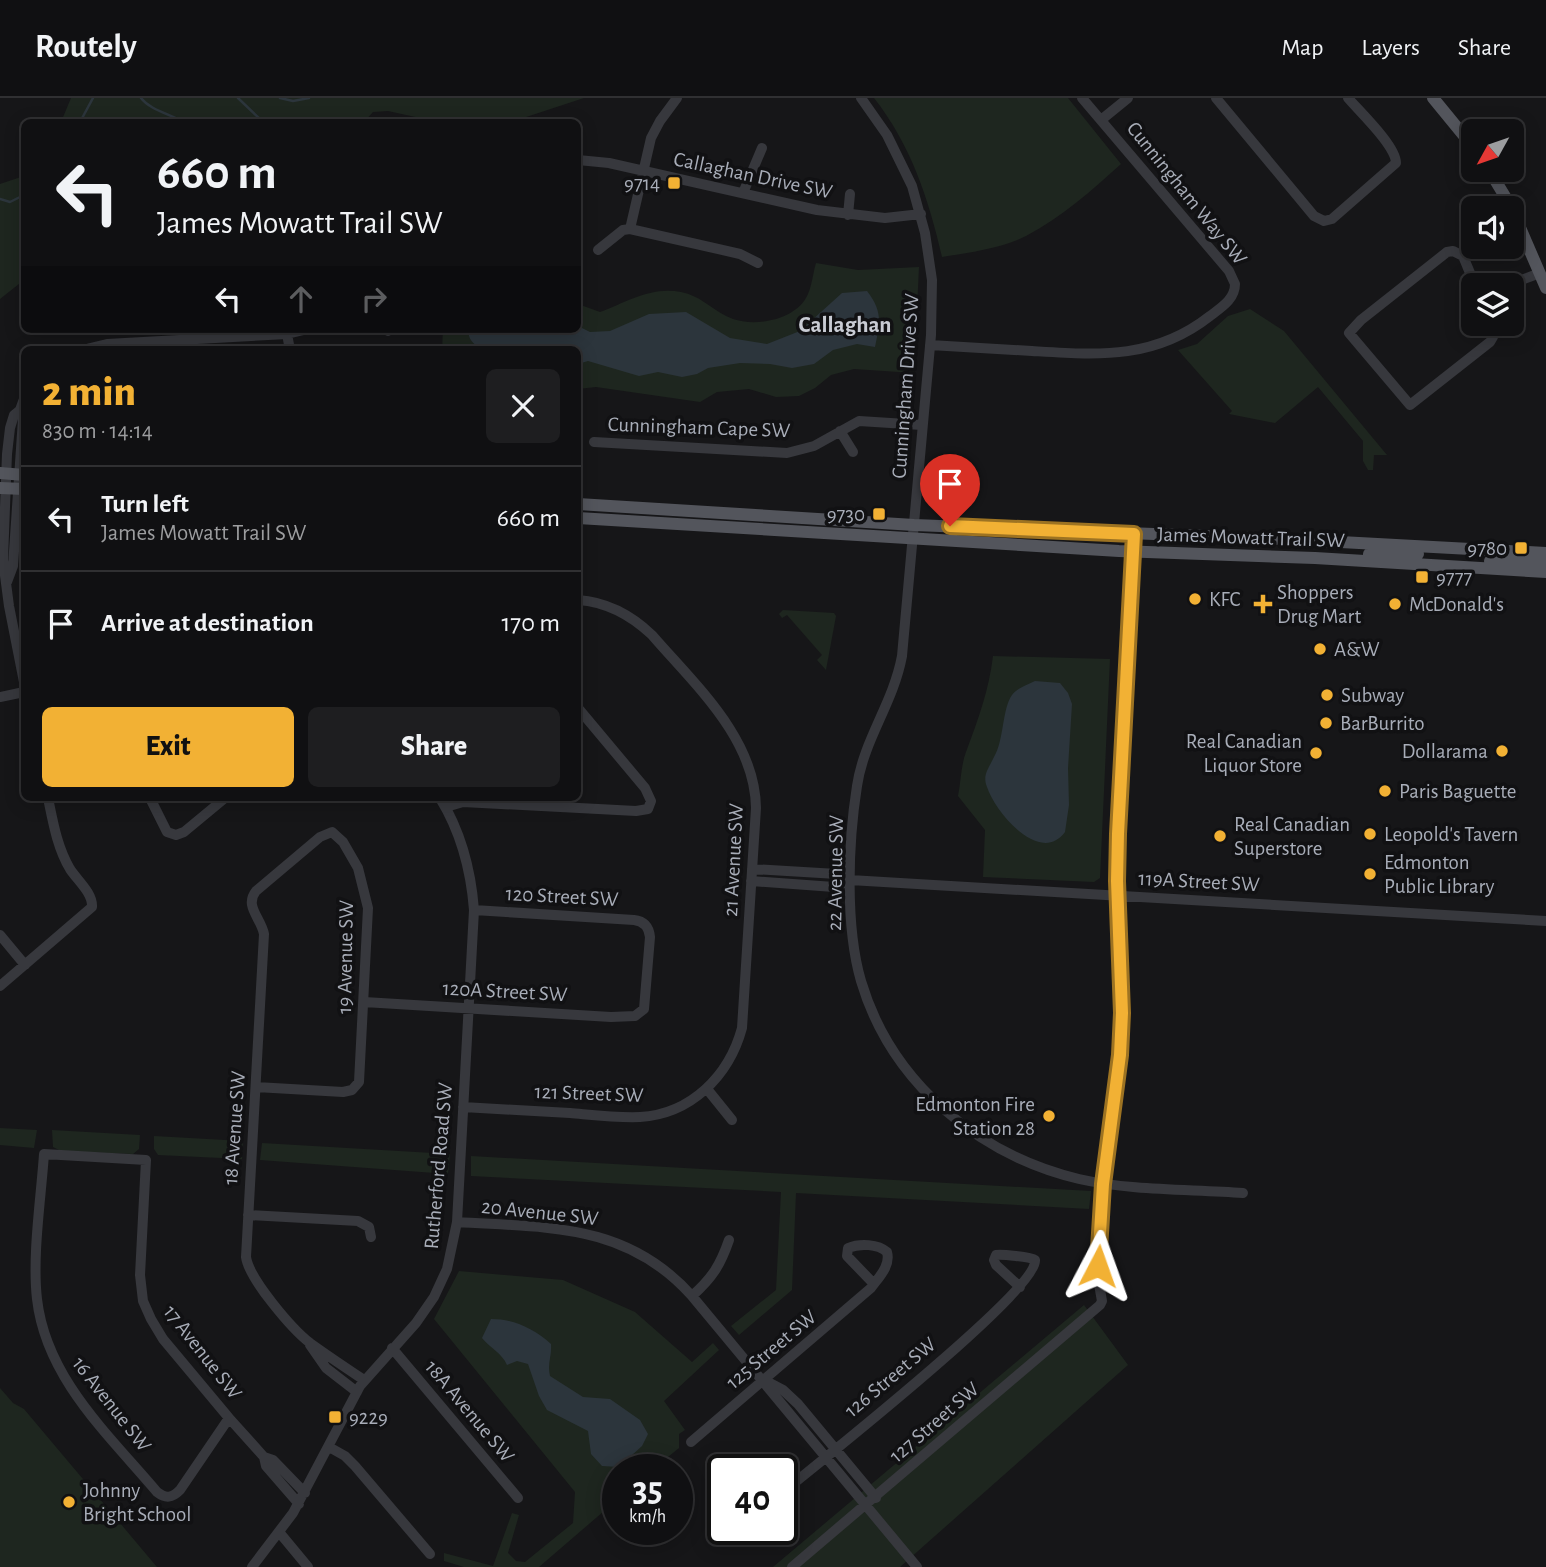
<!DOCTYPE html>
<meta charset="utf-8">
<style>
body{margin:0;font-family:"Alegreya Sans",sans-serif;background:#1e1e20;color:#f1f3f6;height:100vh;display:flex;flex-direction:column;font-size:26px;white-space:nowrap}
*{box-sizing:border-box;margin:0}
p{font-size:23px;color:#9c9d9f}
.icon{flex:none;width:38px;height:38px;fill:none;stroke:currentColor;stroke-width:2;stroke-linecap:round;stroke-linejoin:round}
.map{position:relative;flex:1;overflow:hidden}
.details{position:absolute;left:21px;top:248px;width:560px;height:455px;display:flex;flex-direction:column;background:#101012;border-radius:10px;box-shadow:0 4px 18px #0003,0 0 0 2px #303032}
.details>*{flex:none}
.hud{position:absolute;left:21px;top:21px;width:560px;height:214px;border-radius:10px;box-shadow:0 4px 18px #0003,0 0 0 2px #303032;background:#101012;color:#f1f3f6;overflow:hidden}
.needle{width:46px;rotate:230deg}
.controls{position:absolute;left:1461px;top:21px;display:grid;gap:14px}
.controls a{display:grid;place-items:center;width:63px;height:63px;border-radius:10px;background:#101012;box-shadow:0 4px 18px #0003,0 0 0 2px #303032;font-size:35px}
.speed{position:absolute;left:602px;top:1356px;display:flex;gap:14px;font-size:35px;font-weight:700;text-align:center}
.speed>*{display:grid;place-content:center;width:91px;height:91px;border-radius:50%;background:#101012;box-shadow:0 4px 18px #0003,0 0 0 2px #303032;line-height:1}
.speed small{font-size:18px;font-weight:400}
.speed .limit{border:4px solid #111;border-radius:10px;background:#fff;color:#111}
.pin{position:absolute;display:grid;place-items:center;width:60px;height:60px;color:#fff;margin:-72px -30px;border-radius:50% 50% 50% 0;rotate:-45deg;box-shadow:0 0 7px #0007}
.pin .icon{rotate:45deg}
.me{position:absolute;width:77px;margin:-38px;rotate:4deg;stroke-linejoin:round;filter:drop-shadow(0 0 5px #0008)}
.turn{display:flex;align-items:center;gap:24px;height:147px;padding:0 21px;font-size:32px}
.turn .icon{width:91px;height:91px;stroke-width:2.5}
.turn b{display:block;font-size:49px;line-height:60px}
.lanes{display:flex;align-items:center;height:66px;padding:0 21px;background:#0003;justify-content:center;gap:35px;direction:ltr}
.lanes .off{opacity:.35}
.round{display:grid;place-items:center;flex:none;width:74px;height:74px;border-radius:10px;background:#1e1e20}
.summary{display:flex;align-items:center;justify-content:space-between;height:119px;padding:0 21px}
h1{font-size:42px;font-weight:800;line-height:52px;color:#f2b134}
.cta{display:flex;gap:14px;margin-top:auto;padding:14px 21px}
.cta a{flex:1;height:80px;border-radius:10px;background:#f2b134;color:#111;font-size:28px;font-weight:800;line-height:80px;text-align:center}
.cta a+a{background:#1e1e20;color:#f1f3f6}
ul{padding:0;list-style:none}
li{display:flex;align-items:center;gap:21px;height:105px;padding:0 21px;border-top:2px solid #303032}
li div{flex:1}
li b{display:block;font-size:26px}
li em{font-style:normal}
header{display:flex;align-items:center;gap:42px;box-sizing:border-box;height:98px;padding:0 35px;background:#101012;border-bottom:2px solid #303032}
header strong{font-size:33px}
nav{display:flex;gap:38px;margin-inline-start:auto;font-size:24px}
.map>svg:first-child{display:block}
.green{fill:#1e261f}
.water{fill:#2c353c}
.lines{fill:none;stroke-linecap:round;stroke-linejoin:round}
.stream{stroke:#2c353c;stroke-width:2.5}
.minor{stroke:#37383d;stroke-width:10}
.major{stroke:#53555c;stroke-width:12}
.route-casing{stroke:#9d7322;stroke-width:18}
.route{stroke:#f2b134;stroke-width:12}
.poi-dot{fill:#f2b134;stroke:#111113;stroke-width:2.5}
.labels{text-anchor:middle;stroke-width:7;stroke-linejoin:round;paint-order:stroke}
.street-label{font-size:21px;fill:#a8adb8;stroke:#111113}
.poi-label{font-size:21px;fill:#a8adb8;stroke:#111113;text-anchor:start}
.neighbourhood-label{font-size:23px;font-weight:bold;fill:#c9ccd4;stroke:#111113}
</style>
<header>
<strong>Routely</strong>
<nav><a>Map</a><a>Layers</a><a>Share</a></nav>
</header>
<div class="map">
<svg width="1546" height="1469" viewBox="0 0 1546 1469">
<rect width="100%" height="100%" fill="#161618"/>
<path class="green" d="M71,0H584L511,24H438L388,13L373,14L364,24H61Z
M874,0H1068L1121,66C1091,93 1062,119 1026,138C1003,150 967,155 942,159C929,102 911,47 874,0Z
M24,78V182L0,201V86Z
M816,165L858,172L919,169L914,275L854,271L831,277L815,290L799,298L776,299L749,291L717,294L700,304L596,289L578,291V252H442L443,231H578V206L600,214C627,204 651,188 681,194C702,198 714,214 733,221C756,229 797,222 808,196C812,187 813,175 816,165Z
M1250,211L1284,233L1387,357H1374L1373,372H1368L1363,363V343L1318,289L1275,325L1229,316L1232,313L1178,252L1197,246L1228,218Z
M783,512L834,515L836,518L826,572L817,562L822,557L787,517L782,520L779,516Z
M993,558L1110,561L1100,780L1094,784L983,779L985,732L958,698C961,683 961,667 966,654C978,622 989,592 993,558Z
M0,1030L37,1032L34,1050L0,1047Z
M52,1032L140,1037L139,1051L133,1056L61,1053L53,1049Z
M154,1038L243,1043L242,1061L158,1057L154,1051Z
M262,1045L450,1056L448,1076L260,1062Z
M471,1058L1091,1093L1089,1111L796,1095L792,1192L739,1237L731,1228L776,1192L781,1094L471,1078Z
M459,1173L563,1182L635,1214L692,1264L713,1245L719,1252L664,1303L685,1332L679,1336V1350L652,1372H618V1401L539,1469H464L444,1463V1455L493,1468L512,1415L519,1417L508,1455L516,1463L525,1464L573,1425L575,1394L434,1221Z
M1084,1207L1128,1267L900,1469H773Z
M0,1290L13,1305L24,1311L157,1469H0Z"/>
<path class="water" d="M867,193C883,214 880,224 875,249L857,246L833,252L814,266L792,270L770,266L740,265L708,270L697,276L682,279L658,274L639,278L588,263L578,266V252H482C474,246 467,242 469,231H578V228L590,234L610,233L649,216L686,214L730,240L767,246L800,233L842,195Z
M1035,583L1060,585L1068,595L1072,606L1068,670L1069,707L1065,734C1040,768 995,714 987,689C982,677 989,670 994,659C1004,643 1002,611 1012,597C1017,590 1027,587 1035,583Z
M491,1221C514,1221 534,1231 551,1246C552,1258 547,1266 550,1278L583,1299L610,1301L640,1322L648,1336L642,1348L619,1369L602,1368L591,1356L588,1333L547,1312L539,1298L528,1266L517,1263L507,1267C502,1255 490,1250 482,1240Z"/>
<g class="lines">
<path class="stream" d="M141,0C150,12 170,16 183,24
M238,0L263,24
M280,0L293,3L309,0
M80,24L93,0
M0,101L10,104L24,97"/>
<path class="minor" d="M861,0L887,37L912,88L925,135L932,182L931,237L902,558C893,606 864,641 857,688C848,745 845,828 861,883C891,984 978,1057 1079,1081C1132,1093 1189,1091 1243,1095
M1216,0L1314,118L1324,123L1332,121L1396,65C1396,48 1360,14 1348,0
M1101,22L1128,0
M578,62L609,65L817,112L885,120L921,116
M743,95L762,50
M848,117L850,96
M630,131L651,40L660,23L677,0
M598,152L623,132L630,131L740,156L758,165
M1475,187L1463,158L1453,153L1447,154L1361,222L1349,235L1410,307L1490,244L1493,239L1490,226
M1508,187L1540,175
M386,231L388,233
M287,236L290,252
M930,247C964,249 998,251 1032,253C1098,257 1154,262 1210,218C1222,209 1235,201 1235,186L1229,173L1082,0
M82,252L107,246L287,236L308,231
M195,252L196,231
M24,301L20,312L14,317L10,330L7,356L3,462L9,508L24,584
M840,333L853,354
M594,344L787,355L814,348L859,323L922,327
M7,484L13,468L23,321L20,312
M0,599L24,594
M150,700L167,734L176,737L184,734L225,700
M446,709L463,704L636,713L648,711L651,703L645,690L578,610
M752,771L837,776L850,782L1546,823
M751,783L834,789L850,782
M0,837L25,867
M0,888L92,809C93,795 77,782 70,771C57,749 53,724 48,700
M364,904L611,919L635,918L644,911L650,839C649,829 644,823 634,822L474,812
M256,989L343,994L352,992L359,984L368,810L358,770L343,744L332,734L320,739L256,793C244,808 261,820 264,836L246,1159C249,1181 292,1231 310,1245C328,1258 346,1270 364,1282
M707,991L732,1022
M463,1009C499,1011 534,1013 570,1015C593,1017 617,1020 640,1019C691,1016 729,978 742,930L756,710C755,640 695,587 652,537C631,517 607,504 578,502
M248,1117L358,1123L369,1129L371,1139
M457,1124C547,1130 626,1124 692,1198L917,1469
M692,1198C712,1180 720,1168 729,1142
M310,1247L326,1270L357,1294
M392,1250L518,1400
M764,1282L783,1292L798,1306L876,1400
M229,1320L180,1392C172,1400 166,1401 157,1394C108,1336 46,1280 37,1201C32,1158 41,1100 44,1056L146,1062L140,1177L143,1203L151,1221L163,1241L229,1320L264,1359L273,1362L305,1395
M691,1344L871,1190C878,1180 891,1168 887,1154C878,1146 860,1145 848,1150L847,1158L874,1186
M329,1349L345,1358L355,1368L430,1456
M264,1359L266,1368L299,1406
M782,1395C817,1366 1038,1192 1035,1162C1031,1159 1001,1156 996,1157L994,1162L996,1167L1020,1189
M279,1434L308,1469
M724,1444L739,1432
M252,1469L293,1415L360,1288L416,1225L434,1199L447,1171L457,1124L474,812C471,773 461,734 440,700
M792,1469L1100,1207L1102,1203L1097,1175L1103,1086L1120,957L1122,915L1117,783L1118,736L1134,436"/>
<path class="major" d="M1433,0L1474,50
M1489,72L1512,110
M1512,111L1546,190
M0,375L24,377
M0,390L24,391
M578,406L914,427L1285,441L1546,455
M578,420L1119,453L1315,460L1546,474
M1369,456H1418
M1490,463L1546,464"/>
</g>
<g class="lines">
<g class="route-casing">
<path id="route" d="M950,428L1134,436L1118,736L1117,783L1122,915L1120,957L1103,1086L1098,1168"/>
</g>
<use href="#route" class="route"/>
</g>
<g class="poi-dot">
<rect x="667" y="78" width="14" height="14" rx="3.5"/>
<rect x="872" y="409" width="14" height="14" rx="3.5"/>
<rect x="1514" y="443" width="14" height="14" rx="3.5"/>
<rect x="1415" y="472" width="14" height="14" rx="3.5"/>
<circle cx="1195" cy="501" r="7"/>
<path d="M1259.5 495.5h7v7h7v7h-7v7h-7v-7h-7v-7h7z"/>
<circle cx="1395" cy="506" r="7"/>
<circle cx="1320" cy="551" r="7"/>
<circle cx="1327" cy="597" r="7"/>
<circle cx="1326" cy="625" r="7"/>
<circle cx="1502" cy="653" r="7"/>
<circle cx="1316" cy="655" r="7"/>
<circle cx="1385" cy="693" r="7"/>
<circle cx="1370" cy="736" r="7"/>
<circle cx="1220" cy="738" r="7"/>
<circle cx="1370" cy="776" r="7"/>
<circle cx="1049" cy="1018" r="7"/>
<rect x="328" y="1312" width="14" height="14" rx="3.5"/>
<circle cx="69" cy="1404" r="7"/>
</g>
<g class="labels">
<g class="street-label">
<text transform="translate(753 77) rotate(12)" y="7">Callaghan Drive SW</text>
<text transform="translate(1187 95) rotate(51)" y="7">Cunningham Way SW</text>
<text transform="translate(905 288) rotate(-86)" y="7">Cunningham Drive SW</text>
<text transform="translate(699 329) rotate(2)" y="7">Cunningham Cape SW</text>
<text transform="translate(1251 439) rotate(2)" y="7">James Mowatt Trail SW</text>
<text transform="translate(733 762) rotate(-87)" y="7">21 Avenue SW</text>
<text transform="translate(835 775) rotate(-89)" y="7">22 Avenue SW</text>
<text transform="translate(1199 783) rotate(3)" y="7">119A Street SW</text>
<text transform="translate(562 798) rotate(3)" y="7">120 Street SW</text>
<text transform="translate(345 859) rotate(-89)" y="7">19 Avenue SW</text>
<text transform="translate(505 893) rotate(3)" y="7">120A Street SW</text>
<text transform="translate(589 995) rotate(2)" y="7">121 Street SW</text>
<text transform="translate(234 1030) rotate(-86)" y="7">18 Avenue SW</text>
<text transform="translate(438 1068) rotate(-85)" y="7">Rutherford Road SW</text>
<text transform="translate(540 1114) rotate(6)" y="7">20 Avenue SW</text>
<text transform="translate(771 1251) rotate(-40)" y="7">125 Street SW</text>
<text transform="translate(203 1254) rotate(52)" y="7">17 Avenue SW</text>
<text transform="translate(890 1279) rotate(-40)" y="7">126 Street SW</text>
<text transform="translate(112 1306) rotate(52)" y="7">16 Avenue SW</text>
<text transform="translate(470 1313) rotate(50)" y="7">18A Avenue SW</text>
<text transform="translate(934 1324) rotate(-41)" y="7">127 Street SW</text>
</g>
<g class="poi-label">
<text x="660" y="92" text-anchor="end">9714</text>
<text x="865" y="423" text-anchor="end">9730</text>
<text x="1507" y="457" text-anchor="end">9780</text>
<text x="1436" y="486">9777</text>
<text x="1277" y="501">Shoppers<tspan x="1277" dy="24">Drug Mart</tspan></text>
<text x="1209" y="508">KFC</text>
<text x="1409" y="513">McDonald's</text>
<text x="1334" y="558">A&amp;W</text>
<text x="1341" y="604">Subway</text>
<text x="1340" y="632">BarBurrito</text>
<text x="1302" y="650" text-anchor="end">Real Canadian<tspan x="1302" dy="24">Liquor Store</tspan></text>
<text x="1488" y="660" text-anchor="end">Dollarama</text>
<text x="1399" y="700">Paris Baguette</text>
<text x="1234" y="733">Real Canadian<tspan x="1234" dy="24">Superstore</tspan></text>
<text x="1384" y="743">Leopold's Tavern</text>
<text x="1384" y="771">Edmonton<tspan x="1384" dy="24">Public Library</tspan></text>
<text x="1035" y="1013" text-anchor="end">Edmonton Fire<tspan x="1035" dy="24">Station 28</tspan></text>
<text x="349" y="1326">9229</text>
<text x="83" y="1399">Johnny<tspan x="83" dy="24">Bright School</tspan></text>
</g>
<g class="neighbourhood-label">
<text x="845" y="234">Callaghan</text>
</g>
</g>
</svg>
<div class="controls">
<a><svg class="needle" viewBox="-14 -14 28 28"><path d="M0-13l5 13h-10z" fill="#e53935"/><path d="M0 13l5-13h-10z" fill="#9c9d9f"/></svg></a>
<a><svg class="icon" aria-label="sound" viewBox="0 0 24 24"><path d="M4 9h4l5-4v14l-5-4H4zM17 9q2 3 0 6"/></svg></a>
<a><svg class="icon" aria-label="layers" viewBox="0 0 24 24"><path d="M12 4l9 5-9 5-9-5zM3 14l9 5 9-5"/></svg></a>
</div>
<div class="speed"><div>35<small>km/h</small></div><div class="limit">40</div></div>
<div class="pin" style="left:950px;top:428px;background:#d93025"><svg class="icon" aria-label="arrive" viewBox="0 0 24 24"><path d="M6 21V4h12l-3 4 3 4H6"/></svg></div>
<svg class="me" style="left:1098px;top:1168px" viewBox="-20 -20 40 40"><path d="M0-17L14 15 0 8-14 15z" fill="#f2b134" stroke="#fff" stroke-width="4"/></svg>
<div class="hud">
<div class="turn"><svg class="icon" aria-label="left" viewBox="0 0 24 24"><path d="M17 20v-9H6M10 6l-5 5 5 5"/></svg><div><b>660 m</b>James Mowatt Trail SW</div></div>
<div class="lanes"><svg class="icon" aria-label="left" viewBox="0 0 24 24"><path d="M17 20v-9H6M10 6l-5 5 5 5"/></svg><svg class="icon off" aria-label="ahead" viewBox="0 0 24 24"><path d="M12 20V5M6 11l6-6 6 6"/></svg><svg class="icon off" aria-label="right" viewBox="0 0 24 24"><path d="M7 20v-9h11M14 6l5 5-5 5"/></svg></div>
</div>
<section class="details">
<div class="summary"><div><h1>2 min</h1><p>830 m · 14:14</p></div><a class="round"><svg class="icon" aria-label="close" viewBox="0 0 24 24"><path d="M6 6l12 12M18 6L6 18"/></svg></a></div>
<ul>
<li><svg class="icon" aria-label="left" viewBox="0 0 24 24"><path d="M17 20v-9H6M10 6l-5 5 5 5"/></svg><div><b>Turn left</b><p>James Mowatt Trail SW</p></div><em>660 m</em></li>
<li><svg class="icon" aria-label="arrive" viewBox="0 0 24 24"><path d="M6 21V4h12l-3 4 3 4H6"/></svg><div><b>Arrive at destination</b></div><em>170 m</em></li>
</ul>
<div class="cta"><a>Exit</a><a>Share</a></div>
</section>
</div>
